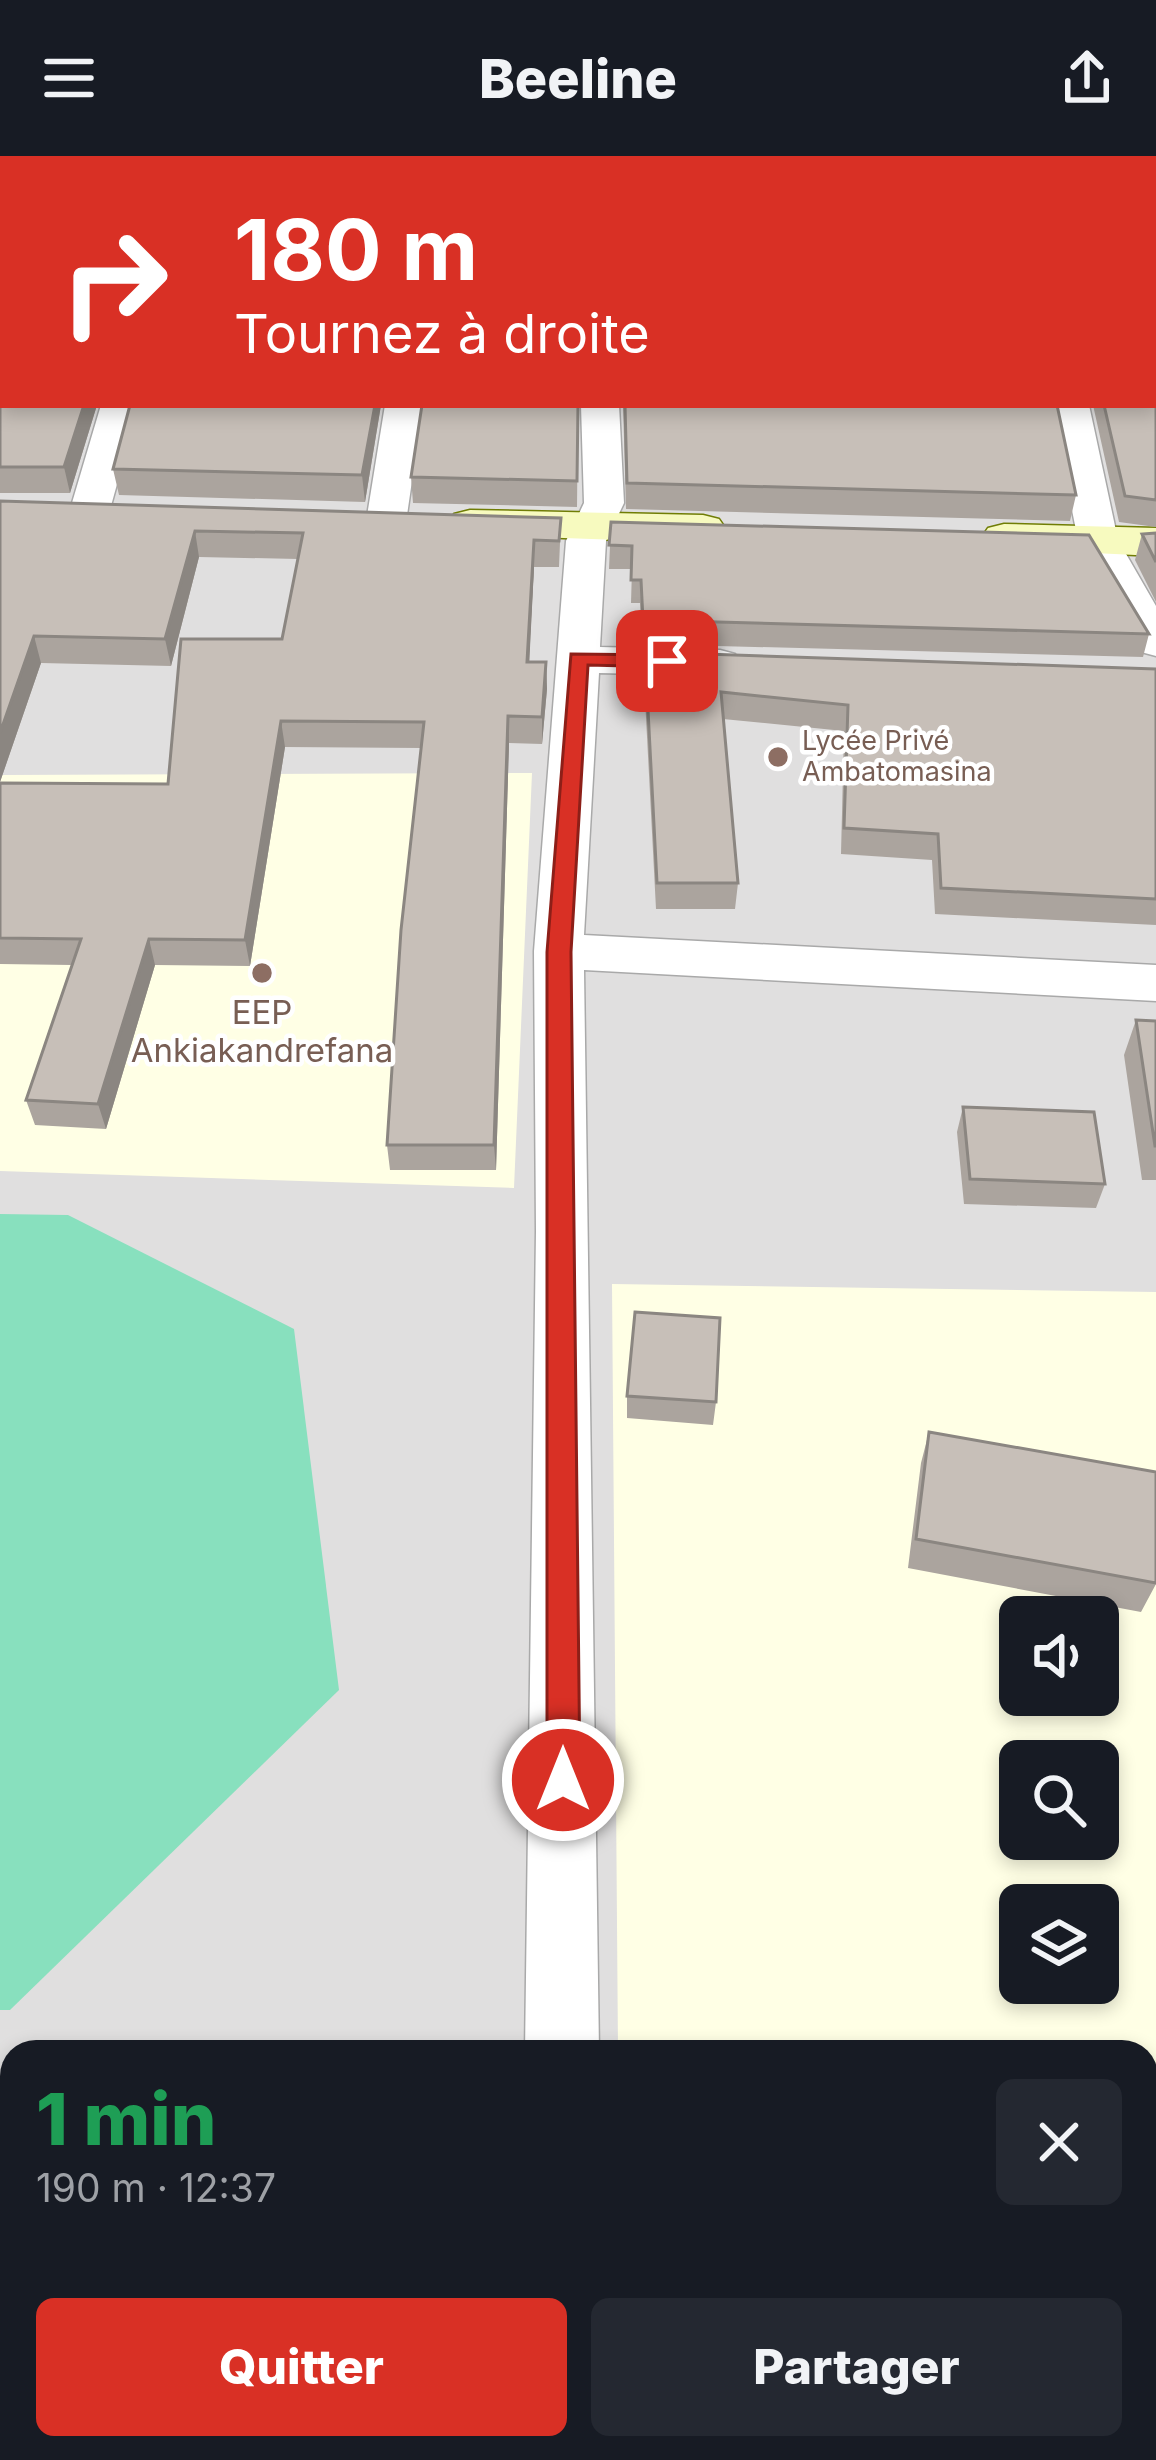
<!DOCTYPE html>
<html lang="fr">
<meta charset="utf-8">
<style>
body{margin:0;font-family:Inter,sans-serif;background:#242831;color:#f1f3f6;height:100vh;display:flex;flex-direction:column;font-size:45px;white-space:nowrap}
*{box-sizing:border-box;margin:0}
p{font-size:39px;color:#9ea1a6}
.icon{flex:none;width:66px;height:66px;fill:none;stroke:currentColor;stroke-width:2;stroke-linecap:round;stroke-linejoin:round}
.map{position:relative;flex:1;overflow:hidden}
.side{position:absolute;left:0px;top:1884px;width:1158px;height:420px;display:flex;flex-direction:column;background:#171b24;border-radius:36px 36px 0 0;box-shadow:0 6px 18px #0003}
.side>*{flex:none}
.guide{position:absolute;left:0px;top:0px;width:1158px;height:252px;box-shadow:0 6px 18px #0003;background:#d93025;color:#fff;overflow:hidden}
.tools{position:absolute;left:999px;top:1440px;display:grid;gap:24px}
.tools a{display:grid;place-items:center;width:120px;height:120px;border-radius:18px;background:#171b24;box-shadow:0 6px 18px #0003;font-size:60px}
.pin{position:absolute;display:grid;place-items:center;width:102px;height:102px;color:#fff;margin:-51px;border-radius:24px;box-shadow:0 6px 18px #0006}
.me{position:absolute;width:132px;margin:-66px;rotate:0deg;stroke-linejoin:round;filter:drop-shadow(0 0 9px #0008)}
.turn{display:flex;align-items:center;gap:42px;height:252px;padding:0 36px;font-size:54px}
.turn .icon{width:156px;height:156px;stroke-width:2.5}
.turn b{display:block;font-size:84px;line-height:102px}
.round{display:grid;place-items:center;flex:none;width:126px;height:126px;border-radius:18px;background:#242831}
.headline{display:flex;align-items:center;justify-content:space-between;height:204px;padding:0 36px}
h1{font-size:72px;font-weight:800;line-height:90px;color:#1e9e55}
.button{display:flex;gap:24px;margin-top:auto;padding:24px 36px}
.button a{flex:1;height:138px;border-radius:18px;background:#d93025;color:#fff;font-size:48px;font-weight:800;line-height:138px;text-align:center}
.button a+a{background:#242831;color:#f1f3f6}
header{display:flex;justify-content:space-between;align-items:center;height:156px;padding:0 36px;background:#171b24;font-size:54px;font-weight:800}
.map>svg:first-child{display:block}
.residential{fill:#e0dfdf;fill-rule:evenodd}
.education{fill:#ffffe5;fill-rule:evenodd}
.pitch{fill:#88e0be}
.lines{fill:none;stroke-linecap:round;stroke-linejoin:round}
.minor-casing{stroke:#a9a9a9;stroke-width:3}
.secondary-casing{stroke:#707d05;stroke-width:3}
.minor{fill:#fff;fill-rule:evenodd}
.secondary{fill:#f7fabf;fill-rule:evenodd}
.wall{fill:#aba49e}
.shaded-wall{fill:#8b8681}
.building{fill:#c7bfb8;stroke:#8b8681;stroke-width:3}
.route{fill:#d93025;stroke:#8d1f18;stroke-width:3}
.education-dot{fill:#8d6e63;stroke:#fff;stroke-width:4.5}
.labels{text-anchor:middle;stroke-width:9;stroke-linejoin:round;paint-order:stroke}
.far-education-label{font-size:27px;fill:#785e54;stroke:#fff;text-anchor:start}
.education-label{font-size:33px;fill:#785e54;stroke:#fff}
</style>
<header><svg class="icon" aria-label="menu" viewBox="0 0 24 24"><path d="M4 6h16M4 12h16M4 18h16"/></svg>Beeline<svg class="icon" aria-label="share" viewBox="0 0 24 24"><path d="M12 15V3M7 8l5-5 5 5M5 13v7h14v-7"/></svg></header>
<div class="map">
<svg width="1156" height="2304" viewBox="0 0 1156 2304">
<rect width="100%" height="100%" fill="#f2efe9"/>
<path class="residential" d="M0,0H1156V2304H0ZM3,3H1155V249H3ZM1020,1461H1098V1539H1020ZM1020,1605H1098V1683H1020ZM1020,1749H1098V1827H1020ZM12,1896H1146V2292H12Z"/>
<path class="education" d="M532,617L514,1032L0,1015V619Z
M612,1128L1156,1136V2304H624V2292H1146V1896H618ZM1020,1461H1098V1539H1020ZM1020,1605H1098V1683H1020ZM1020,1749H1098V1827H1020Z"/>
<path class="pitch" d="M0,1058L68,1059L294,1173L339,1534L10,1854H0Z"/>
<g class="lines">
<g class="minor-casing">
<path id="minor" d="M101,249H139L109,357L103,365H75L69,357Z
M385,249H423L406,366L400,374H372L366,366Z
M581,249H619L624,347L606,385L600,491L720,494L735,498L741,507L735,516L720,520L599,517L584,779L1156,809V845L584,814L599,1896H525L536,1075L534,795L566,385L584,347Z
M1051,249H1089L1118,384L1156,450V500L1141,496L1135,487L1078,384Z
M514,2292H596L594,2304H512Z"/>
</g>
<g class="secondary-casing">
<path id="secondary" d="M470,354L703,359L719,363L726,373L719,383L703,387L454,378L447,368L454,358Z
M1004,368L1156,372V400L988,392L981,382L988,372Z"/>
</g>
<use href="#minor" class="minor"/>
<use href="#secondary" class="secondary"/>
</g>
<path class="wall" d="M0,0H1156V371L1119,366L1093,249H1155V3H3L97,249L70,337H0Z
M381,249L365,346L119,339L113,313Z
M578,249L577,351L413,347L411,321Z
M623,249H1057L1076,339L1070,365L626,353Z
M0,345L561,362L559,411H534L529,506H546L547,533L542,588L509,587L496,1014H390L387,989L421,592L285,591L250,810L155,809L106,973L35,969L26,944L72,809L0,808V627L168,628L282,483L298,403L199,401L171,510L41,507L0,626Z
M611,366L1149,478L1143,501L642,488L640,447H631L632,413H609Z
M1156,377V446L1135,404L1142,378Z
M645,496L1156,513V769L935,758L932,704L841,698L844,575L723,563L738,727L735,753H656L644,523Z
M1136,864L1156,865V1024H1142L1124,899Z
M963,951L1105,1028L1096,1052L964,1048L957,976Z
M627,1240L716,1246L713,1269L627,1262Z
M929,1276L1156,1428L1141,1456L908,1412L921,1307Z"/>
<path class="shaded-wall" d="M84,249H97L70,337L64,311Z
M375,249H381L365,346L362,319Z
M195,375L199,401L171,510L165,483Z
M534,384V411L528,532L527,506Z
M34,480L41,507L0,626V577Z
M546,506L547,533L542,588V561Z
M508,560L509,587L496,1014L494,989Z
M281,565L285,591L250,810L245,784Z
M149,783L155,809L106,973L98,948Z"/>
<path class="building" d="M0,0H1156V344L1125,340L1104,249H1155V3H3V249H84L64,311H0Z
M130,249H375L362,319L113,313Z
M422,249H578L577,325L411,321Z
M625,249H1057L1076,339L627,327Z
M0,345L561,362L559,385L534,384L527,506H546L542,561L508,560L494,989H387L401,774L424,566L281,565L245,784L149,783L98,948L26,944L81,783L0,782V627L168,628L181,483H282L303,377L195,375L165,483L34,480L0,577Z
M611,366L1089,379L1149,478L643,464L641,424H631L632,390L609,389Z
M1156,377V406L1142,378Z
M645,496L1156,513V743L941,732L938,678L844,672L848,549L721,536L738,727H657Z
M1136,864L1156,865V990H1155Z
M963,951L1094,956L1105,1028L970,1023Z
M635,1156L720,1162L716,1246L627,1240Z
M929,1276L1156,1316V1427L916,1383Z"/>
<path class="route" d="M571,498L667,499L677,505L667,511L588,509L571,796L580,1624L575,1635L563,1640L552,1635L547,1624V796Z"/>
<g class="education-dot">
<circle cx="778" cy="601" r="12"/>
<circle cx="262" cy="817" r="12"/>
</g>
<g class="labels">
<g class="far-education-label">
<text x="802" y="594">Lycée Privé<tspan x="802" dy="31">Ambatomasina</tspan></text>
</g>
<g class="education-label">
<text x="262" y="868">EEP<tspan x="262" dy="38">Ankiakandrefana</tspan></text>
</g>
</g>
</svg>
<div class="tools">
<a><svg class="icon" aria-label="sound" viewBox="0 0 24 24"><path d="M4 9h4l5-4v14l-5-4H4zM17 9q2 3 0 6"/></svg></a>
<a><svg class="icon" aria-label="search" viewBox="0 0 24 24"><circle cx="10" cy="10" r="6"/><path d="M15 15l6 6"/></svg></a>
<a><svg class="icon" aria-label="layers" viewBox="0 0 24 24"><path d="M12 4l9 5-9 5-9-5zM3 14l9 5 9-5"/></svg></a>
</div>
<div class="pin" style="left:667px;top:505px;background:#d93025"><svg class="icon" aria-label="arrive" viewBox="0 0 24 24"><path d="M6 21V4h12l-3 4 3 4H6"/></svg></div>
<svg class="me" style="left:563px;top:1624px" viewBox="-20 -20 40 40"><circle r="17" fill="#d93025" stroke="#fff" stroke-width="3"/><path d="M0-11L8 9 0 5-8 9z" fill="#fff"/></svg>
<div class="guide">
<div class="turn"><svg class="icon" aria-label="right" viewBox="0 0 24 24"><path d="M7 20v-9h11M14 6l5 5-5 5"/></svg><div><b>180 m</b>Tournez à droite</div></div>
</div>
<section class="side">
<div class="headline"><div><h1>1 min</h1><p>190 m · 12:37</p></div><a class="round"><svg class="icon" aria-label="close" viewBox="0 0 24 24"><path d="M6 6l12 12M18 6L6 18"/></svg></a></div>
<div class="button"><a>Quitter</a><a>Partager</a></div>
</section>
</div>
